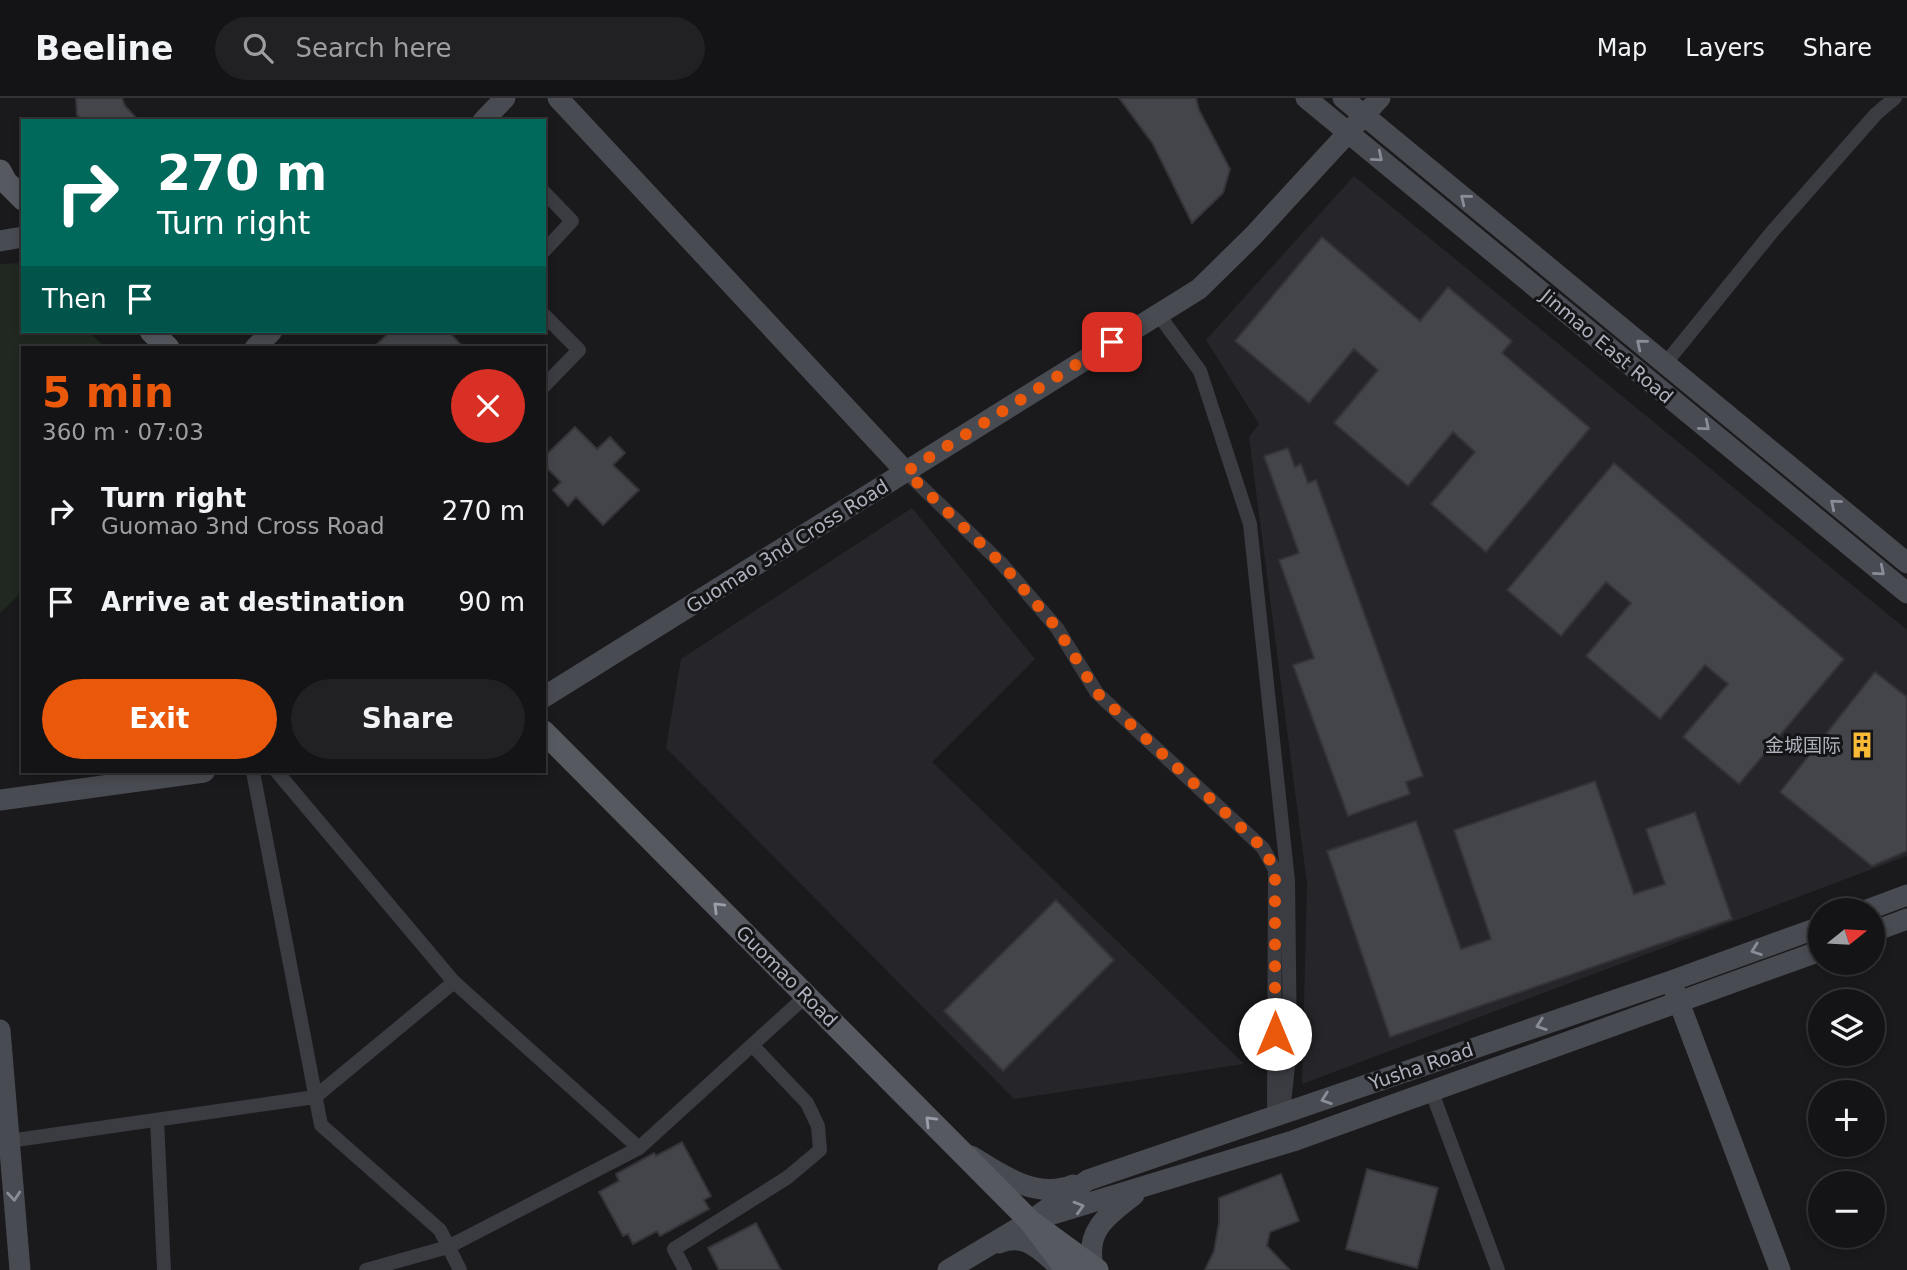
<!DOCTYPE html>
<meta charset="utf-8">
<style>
body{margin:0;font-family:"DejaVu Sans","Noto Sans SC",sans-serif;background:#212123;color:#f1f3f6;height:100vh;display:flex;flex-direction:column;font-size:26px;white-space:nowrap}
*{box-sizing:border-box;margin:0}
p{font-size:23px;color:#9d9ea1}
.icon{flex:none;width:38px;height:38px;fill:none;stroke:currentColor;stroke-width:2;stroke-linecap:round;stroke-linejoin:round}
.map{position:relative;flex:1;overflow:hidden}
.sheet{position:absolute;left:21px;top:248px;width:525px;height:427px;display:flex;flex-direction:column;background:#141416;border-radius:0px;box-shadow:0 4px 10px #0003,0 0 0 2px #333335}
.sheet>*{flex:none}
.top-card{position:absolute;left:21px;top:21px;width:525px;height:214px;border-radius:0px;box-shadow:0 4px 10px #0003,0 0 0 2px #333335;background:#00695c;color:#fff;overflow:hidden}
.needle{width:46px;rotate:72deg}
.buttons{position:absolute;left:1808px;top:800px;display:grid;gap:14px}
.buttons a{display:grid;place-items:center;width:77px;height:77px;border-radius:50%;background:#141416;box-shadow:0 4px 10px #0003,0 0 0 2px #333335;font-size:35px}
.pin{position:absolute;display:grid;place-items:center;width:60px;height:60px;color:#fff;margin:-30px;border-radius:14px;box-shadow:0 4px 10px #0006}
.me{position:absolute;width:77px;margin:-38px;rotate:0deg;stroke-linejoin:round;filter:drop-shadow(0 0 5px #0008)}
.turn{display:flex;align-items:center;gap:24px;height:147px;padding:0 21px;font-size:32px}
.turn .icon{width:91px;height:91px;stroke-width:2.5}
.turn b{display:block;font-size:49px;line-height:60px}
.then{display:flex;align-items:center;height:66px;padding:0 21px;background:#0003;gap:14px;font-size:26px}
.round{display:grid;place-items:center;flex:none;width:74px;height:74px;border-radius:37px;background:#212123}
.overview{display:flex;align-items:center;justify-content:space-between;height:119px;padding:0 21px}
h1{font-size:42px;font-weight:700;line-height:52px;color:#ea580c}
.action{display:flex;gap:14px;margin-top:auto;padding:14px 21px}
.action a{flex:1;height:80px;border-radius:42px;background:#ea580c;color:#fff;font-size:28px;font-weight:700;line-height:80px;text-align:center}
.action a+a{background:#212123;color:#f1f3f6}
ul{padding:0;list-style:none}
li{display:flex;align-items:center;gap:21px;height:91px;padding:0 21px}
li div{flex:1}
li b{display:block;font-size:26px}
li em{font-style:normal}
header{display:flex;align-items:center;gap:42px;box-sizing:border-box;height:98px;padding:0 35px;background:#141416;border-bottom:2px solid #333335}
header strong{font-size:33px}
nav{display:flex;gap:38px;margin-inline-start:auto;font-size:24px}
.search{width:490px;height:63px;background:#212123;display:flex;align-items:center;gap:18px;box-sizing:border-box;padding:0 24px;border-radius:38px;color:#9d9ea1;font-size:26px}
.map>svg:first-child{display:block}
.built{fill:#26262a}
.green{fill:#202821}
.building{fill:#44454a;stroke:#343439;stroke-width:2}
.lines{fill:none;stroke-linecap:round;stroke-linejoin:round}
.street{stroke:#3b3c42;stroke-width:14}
.secondary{stroke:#494b52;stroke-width:21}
.primary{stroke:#575961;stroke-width:23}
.oneway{stroke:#898d97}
.oneway2{stroke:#9b9faa}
.route{stroke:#ea580c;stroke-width:12;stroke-dasharray:0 21.6}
.labels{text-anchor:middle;stroke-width:6;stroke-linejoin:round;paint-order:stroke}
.street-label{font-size:19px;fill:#acb1bc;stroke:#151518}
.poi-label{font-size:19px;fill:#acb1bc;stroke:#151518;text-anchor:end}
</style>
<header>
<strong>Beeline</strong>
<div class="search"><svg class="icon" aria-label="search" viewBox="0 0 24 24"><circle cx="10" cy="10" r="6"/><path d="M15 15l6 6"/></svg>Search here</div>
<nav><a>Map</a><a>Layers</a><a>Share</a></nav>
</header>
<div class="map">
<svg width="1907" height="1172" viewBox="0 0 1907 1172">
<rect width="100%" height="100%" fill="#1a1a1d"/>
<path class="built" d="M1354,78L1907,532V758L1302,986L1307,786L1249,339L1259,326L1206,242Z
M912,410L1035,561L932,664L1244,966L1014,1001L666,650L681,561Z"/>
<path class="green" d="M21,165L23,167V233H88L106,250H23V493L0,515V166Z"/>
<path class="building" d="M76,0H122L125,8L139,23H83L77,17Z
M1119,0H1196L1199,12L1230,71L1223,95L1192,125L1153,46Z
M1322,139L1420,223L1448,189L1512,243L1502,255L1590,330L1486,454L1431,406L1475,354L1453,334L1408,388L1334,325L1378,272L1354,251L1309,305L1235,243Z
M391,233H448L464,250H373Z
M575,329L597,351L610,339L625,355L613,367L639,392L603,427L576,399L568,408L553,392L561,384L544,367V359Z
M1288,350L1295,369L1301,366L1308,385L1316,382L1423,678L1406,684L1410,696L1348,718L1293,567L1314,560L1279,462L1299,455L1264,358Z
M1614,365L1844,561L1739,686L1683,639L1728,586L1705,567L1660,621L1586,558L1631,505L1606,484L1561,538L1507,492Z
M1875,574L1907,599V753L1872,768L1780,694Z
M1595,683L1634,796L1665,786L1646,731L1695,714L1732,821L1390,939L1327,753L1416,723L1461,851L1491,841L1454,732Z
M1056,802L1114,862L1003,973L944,913Z
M682,1044L711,1098L704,1102L709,1111L660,1138L657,1133L633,1146L628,1136L623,1138L599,1094L619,1083L616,1076L654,1055L656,1058Z
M1367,1071L1438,1090L1417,1170L1346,1151Z
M1281,1076L1299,1123L1270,1134L1267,1148L1290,1172H1205L1214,1153L1219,1125V1100Z
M756,1125L781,1172H719L708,1150Z"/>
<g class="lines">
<path class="street" d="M544,94L572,123L544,153
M1158,216L1200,273L1250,426L1288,783L1290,949L1283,1015
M544,217L579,252L544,288
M1665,266L1772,134L1876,16L1895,0
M906,374L1002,466L1057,530L1097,595L1263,750L1275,772L1274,1018
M253,674L321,1027L440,1132L460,1172
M277,674L454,884L639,1050
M1434,1000L1498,1172
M157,1022L164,1172
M9,1043L315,999L454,884
M366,1172L448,1149L639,1050L806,898
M685,1172L674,1151L788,1079L820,1052L818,1028L807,1005L752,947"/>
<path class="secondary" d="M558,0L906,374
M1306,0L1907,495
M1343,0L1907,465
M483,23L505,0
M0,143L23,139
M255,250L272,233
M544,599L1199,191L1253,138L1380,0
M0,702L204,674
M1867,812L1907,797
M1820,829L1671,883L1088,1082L1030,1123L1293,1043L1820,853
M1872,834L1907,821
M1674,891L1780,1172
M0,932L20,1172
M971,1058C1002,1077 1036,1102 1073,1087
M999,1145C1025,1135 1038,1150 1056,1166
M1093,1168C1085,1132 1108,1117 1134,1097
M948,1172L1030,1123"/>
<path class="primary" d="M0,73L6,84L23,101
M151,233L168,250
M544,634L1030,1123
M1067,1172L1030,1123L1097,1172"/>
</g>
<defs><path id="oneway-chevron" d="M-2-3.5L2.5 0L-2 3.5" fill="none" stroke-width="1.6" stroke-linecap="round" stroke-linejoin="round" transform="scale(1.75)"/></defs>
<g class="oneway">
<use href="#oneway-chevron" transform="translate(1378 59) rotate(40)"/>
<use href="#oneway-chevron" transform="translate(1465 101) rotate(-141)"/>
<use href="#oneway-chevron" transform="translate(1641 246) rotate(-141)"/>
<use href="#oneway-chevron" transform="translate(1705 328) rotate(40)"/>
<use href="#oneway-chevron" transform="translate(1835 406) rotate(-140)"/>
<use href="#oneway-chevron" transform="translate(1880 473) rotate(40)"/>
<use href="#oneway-chevron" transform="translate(1756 852) rotate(160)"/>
<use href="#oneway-chevron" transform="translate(1541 927) rotate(161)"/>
<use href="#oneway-chevron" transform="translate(1326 1001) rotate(161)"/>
<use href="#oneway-chevron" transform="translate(14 1098) rotate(85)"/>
<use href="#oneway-chevron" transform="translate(1079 1109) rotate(-16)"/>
</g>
<g class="oneway2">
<use href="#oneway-chevron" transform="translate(718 809) rotate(-135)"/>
<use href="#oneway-chevron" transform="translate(930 1023) rotate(-135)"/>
</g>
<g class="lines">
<path class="route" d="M1112,244L906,374L1002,466L1057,530L1097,595L1263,750L1275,772V936"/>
</g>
<defs>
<g id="building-bare" transform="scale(2.1)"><path d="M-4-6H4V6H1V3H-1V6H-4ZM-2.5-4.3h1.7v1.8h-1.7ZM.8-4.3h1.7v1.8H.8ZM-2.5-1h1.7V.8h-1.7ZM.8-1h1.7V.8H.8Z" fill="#f9ba36" stroke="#151518" stroke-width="2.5" paint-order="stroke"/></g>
</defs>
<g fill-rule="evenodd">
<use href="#building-bare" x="1862" y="647"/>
</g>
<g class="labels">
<g class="street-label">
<text transform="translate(1607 248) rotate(40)" y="7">Jinmao East Road</text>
<text transform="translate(787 448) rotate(-32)" y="7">Guomao 3nd Cross Road</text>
<text transform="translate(787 878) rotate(45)" y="7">Guomao Road</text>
<text transform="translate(1421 968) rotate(-19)" y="7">Yusha Road</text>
</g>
<g class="poi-label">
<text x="1841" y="654">金城国际</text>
</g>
</g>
</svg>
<div class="buttons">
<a><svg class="needle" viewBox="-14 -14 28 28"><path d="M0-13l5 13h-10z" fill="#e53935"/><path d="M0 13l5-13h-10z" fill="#9d9ea1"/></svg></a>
<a><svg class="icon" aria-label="layers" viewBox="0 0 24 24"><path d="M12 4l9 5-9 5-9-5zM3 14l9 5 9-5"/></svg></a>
<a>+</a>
<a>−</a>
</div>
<div class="pin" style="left:1112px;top:244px;background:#d93025"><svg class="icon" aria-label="arrive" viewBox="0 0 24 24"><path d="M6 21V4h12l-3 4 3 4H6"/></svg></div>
<svg class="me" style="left:1275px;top:936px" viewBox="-20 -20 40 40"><circle r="19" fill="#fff"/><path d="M0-13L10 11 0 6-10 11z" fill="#ea580c"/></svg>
<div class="top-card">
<div class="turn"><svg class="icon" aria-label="right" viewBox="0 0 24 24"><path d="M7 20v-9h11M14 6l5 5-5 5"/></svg><div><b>270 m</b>Turn right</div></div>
<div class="then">Then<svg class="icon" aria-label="arrive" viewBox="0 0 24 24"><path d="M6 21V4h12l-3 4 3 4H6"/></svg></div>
</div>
<section class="sheet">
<div class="overview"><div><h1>5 min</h1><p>360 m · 07:03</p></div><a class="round" style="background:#d93025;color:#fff"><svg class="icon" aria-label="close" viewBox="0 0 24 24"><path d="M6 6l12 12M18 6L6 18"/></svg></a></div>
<ul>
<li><svg class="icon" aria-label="right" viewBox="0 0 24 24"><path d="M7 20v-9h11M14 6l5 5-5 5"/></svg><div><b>Turn right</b><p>Guomao 3nd Cross Road</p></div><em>270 m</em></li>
<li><svg class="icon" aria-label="arrive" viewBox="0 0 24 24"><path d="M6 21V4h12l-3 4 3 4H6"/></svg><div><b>Arrive at destination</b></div><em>90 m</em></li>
</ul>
<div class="action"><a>Exit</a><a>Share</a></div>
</section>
</div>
